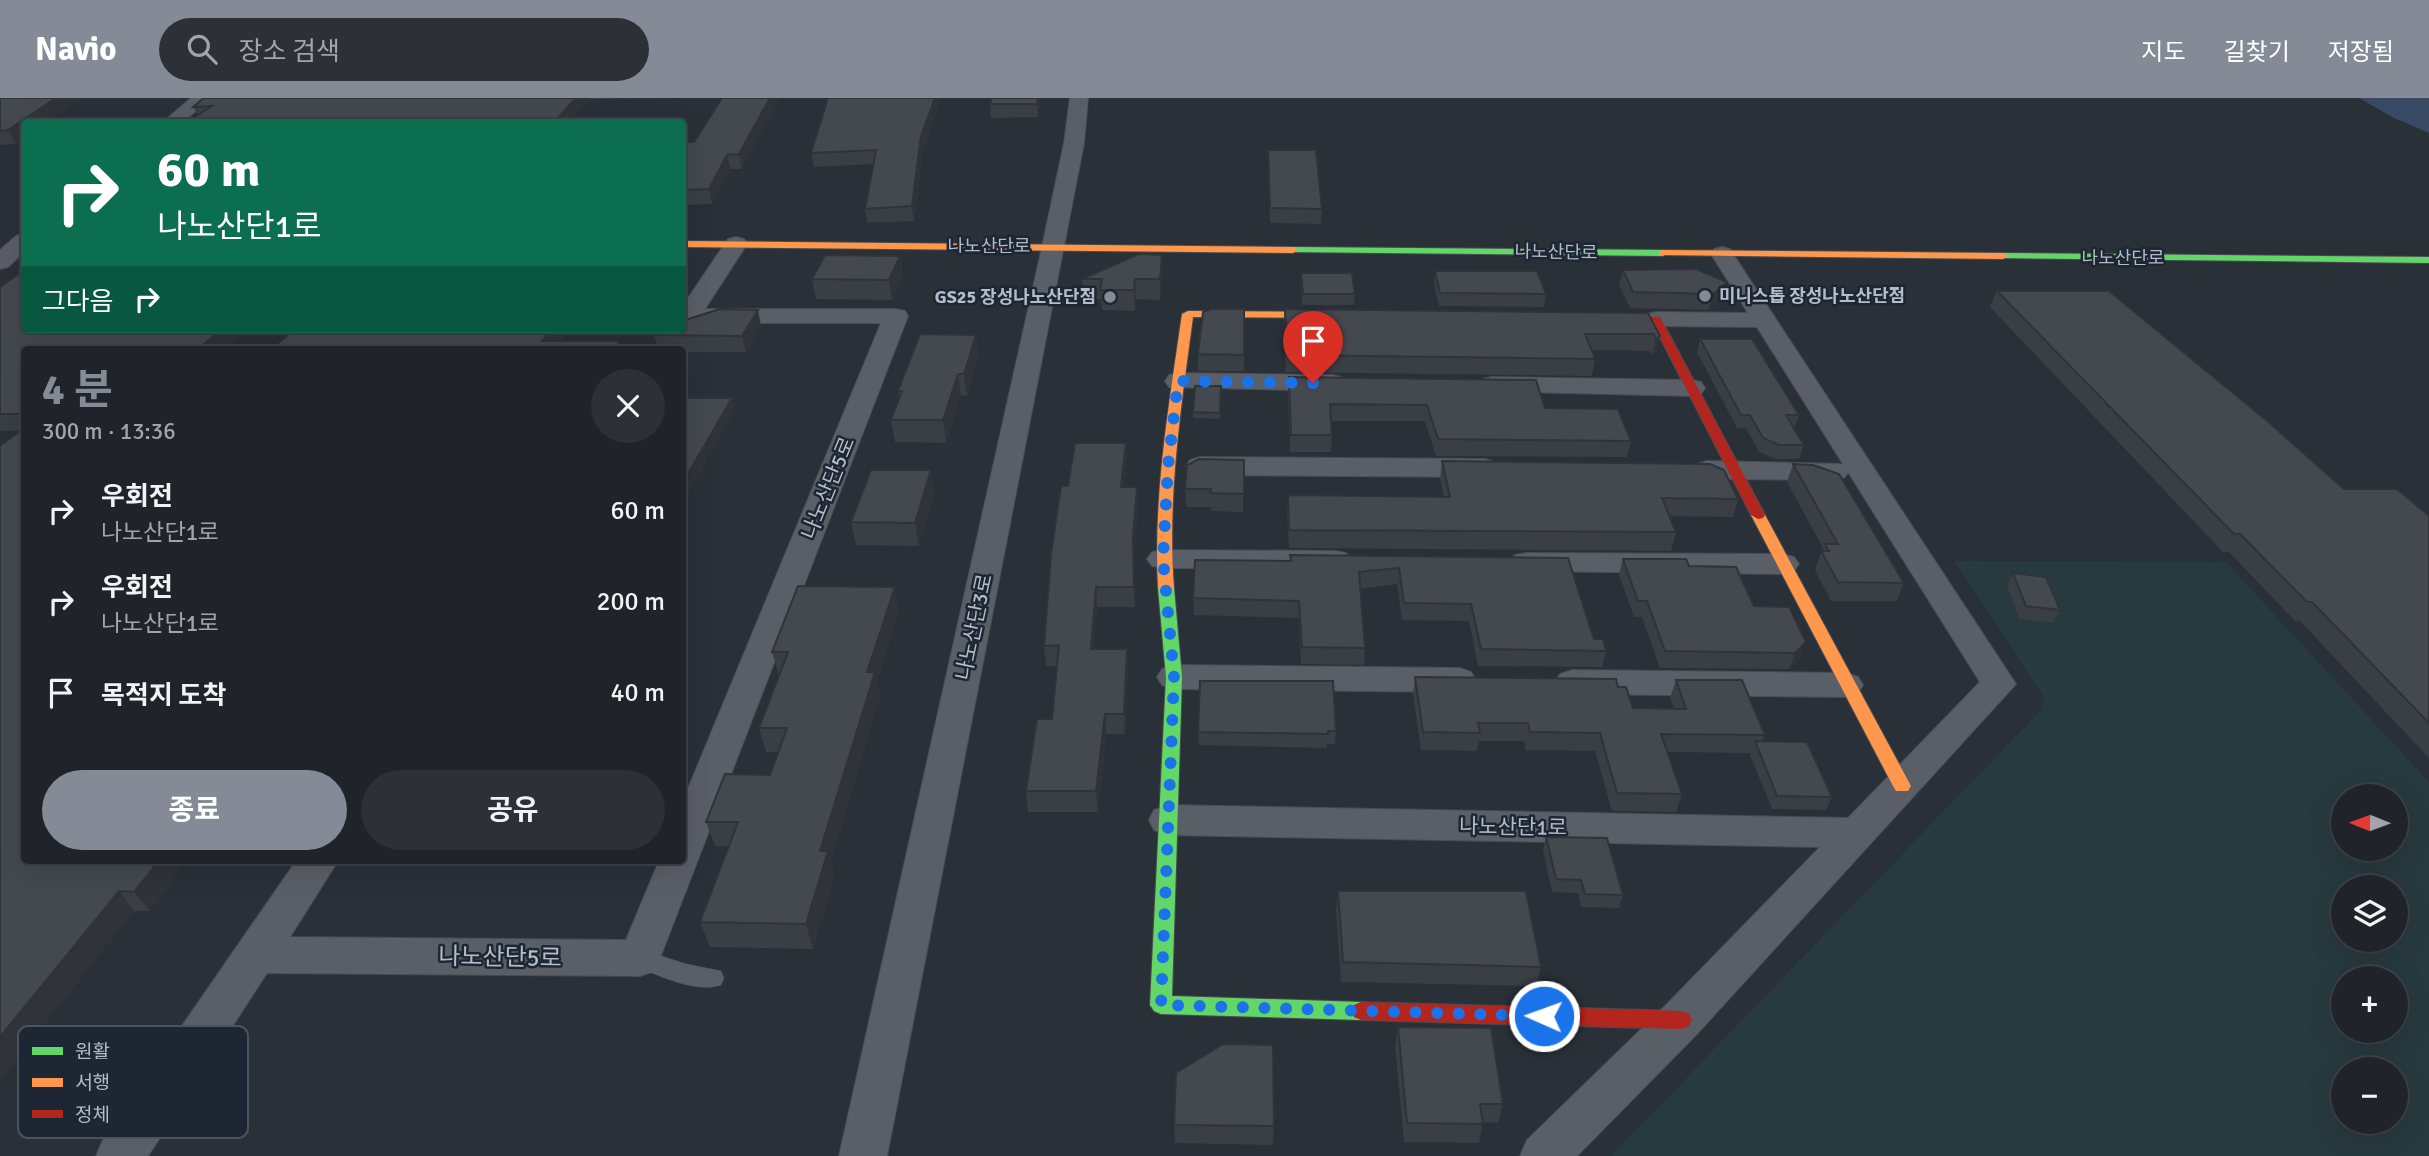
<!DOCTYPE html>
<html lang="ko">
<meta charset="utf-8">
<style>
body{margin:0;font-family:Signika,"Noto Sans KR",sans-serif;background:#2d3036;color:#f1f3f6;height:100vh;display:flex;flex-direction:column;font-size:26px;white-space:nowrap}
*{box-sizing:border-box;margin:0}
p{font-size:23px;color:#a2a4a8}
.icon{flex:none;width:38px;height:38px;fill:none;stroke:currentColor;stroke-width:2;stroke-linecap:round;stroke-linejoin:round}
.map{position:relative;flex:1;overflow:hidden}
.sheet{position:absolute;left:21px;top:248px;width:665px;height:518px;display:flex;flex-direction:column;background:#20242a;border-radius:7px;box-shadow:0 7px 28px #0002,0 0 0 2px #3d4147}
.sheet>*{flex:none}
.banner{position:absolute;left:21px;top:21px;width:665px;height:214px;border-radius:7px;box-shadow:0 7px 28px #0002,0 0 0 2px #3d4147;background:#0b6e4f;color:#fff;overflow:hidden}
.needle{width:46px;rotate:271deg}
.buttons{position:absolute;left:2331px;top:686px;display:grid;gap:14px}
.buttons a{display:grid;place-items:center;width:77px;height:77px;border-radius:50%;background:#20242a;box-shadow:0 7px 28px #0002,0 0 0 2px #3d4147;font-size:35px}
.pin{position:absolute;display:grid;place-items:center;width:60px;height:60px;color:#fff;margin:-72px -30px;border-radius:50% 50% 50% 0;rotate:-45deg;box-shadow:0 0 7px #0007}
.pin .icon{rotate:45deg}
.me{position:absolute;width:77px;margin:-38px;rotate:272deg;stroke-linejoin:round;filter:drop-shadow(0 0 5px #0008)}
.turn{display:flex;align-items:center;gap:24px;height:147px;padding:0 21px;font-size:32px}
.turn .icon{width:91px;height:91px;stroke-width:2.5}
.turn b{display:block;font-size:49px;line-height:60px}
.then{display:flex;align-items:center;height:66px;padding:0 21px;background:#0003;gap:14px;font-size:26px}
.round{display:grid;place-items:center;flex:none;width:74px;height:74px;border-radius:37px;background:#2d3036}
.head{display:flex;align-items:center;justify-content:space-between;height:119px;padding:0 21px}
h1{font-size:42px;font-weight:700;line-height:52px;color:#848b96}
.cta{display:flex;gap:14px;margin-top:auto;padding:14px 21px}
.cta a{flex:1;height:80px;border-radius:42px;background:#848b96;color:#fff;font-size:28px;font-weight:700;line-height:80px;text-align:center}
.cta a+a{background:#2d3036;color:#f1f3f6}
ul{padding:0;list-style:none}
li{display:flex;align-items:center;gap:21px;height:91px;padding:0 21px}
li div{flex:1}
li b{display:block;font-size:26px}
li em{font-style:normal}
header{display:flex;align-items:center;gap:42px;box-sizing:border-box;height:98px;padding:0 35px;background:#848b96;color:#fff}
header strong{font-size:33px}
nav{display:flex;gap:38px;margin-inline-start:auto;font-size:24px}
.search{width:490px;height:63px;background:#2d3036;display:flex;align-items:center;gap:18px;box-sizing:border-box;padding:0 24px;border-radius:38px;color:#a2a4a8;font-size:26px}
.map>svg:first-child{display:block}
.green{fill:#273a3e;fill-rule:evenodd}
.water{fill:#384963}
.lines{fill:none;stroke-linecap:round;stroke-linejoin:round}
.lane-casing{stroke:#484c53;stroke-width:1}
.street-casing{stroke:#484c53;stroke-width:2}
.fast-casing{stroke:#484c53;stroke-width:2}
.slow-casing{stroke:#484c53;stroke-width:2}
.jam-casing{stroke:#484c53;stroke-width:2}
.lane{fill:#5a5e66;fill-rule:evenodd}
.street{fill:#5a5e66;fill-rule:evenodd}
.fast{fill:#63d668;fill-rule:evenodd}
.slow{fill:#ff974d;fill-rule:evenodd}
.jam{fill:#b3261e;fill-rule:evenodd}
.wall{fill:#3a3f45}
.shaded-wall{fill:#303338}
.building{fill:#444950;stroke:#303338;stroke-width:2}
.route{stroke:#1a73e8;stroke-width:12;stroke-dasharray:0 21.6}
.poi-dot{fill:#848b96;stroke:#1d2633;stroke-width:2.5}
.labels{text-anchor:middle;stroke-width:5;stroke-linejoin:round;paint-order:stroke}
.far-street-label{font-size:18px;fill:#b4bcc9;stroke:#1d2633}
.far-poi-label{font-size:18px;font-weight:bold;fill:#b4bcc9;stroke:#1d2633;text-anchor:start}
.street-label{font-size:21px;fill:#b4bcc9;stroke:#1d2633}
.near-street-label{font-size:24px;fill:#b4bcc9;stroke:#1d2633}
.key{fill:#1d2633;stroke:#4a5360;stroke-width:2}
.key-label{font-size:19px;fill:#b4bcc9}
</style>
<header>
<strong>Navio</strong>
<div class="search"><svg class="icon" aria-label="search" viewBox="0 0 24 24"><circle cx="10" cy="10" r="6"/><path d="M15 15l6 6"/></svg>장소 검색</div>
<nav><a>지도</a><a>길찾기</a><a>저장됨</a></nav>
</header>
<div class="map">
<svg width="2429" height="1058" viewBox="0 0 2429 1058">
<rect width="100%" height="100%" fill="#2a3038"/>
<path class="green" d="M1954,463L2226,464L2429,684V1058H1611L2042,611L2044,599ZM2343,698H2396V751H2343ZM2343,789H2396V842H2343ZM2343,880H2396V933H2343ZM2343,971H2396V1024H2343Z"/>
<path class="water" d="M2359,0H2429V35L2394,20Z"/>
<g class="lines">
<g class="lane-casing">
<path id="lane" d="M640,851L686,866L721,873L724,880L721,887C694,896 657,876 632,867L629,860L632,853Z"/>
</g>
<g class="street-casing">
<path id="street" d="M191,0H211L183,24H163Z
M1070,0H1088L1084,45L887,1058H839L1042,149L1064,45Z
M24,136V154L8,169L0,171V152L16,138Z
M736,139L744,141L747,146L705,211H896L905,213L908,218L655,873L640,878L267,875L148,1058H96L103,1042L296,763H338L290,839L626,842L659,763H682V705L881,225H696L691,233L682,235L673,233L672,231H682V209L728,141Z
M1722,149L1730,151L1733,156L2016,586L1697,936L1577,1058H1520L1527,1042L1665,908L1820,749L1168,737L1154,732L1149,722L1154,712L1168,707L1848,720L1980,584L1848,374L1845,379L1835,382L1707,381L1697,378L1693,372L1697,366L1707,363L1843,366L1757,229L1656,228L1647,226L1644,221L1647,216L1656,214L1748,215L1711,156L1714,151Z
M1178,275L1333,277L1342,279L1346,285L1342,291L1333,293L1169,289L1165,283L1169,277Z
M1492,279L1692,282L1701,284L1705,290L1701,296L1692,298L1483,293L1479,287L1483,281Z
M1200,359L1485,361L1495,364L1499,370L1495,376L1485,379L1200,377L1190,374L1186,368L1190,362Z
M1163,452L1335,453L1346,455L1351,462L1346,469L1335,471L1163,470L1152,468L1147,461L1152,454Z
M1526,455L1783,456L1794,459L1799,466L1794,473L1783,476L1526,473L1515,471L1510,464L1515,457Z
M1174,567L1459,570L1471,574L1476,582L1471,590L1459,594L1174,591L1162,587L1157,579L1162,571Z
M1572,572L1846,575L1858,579L1863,587L1858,595L1846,599L1572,596L1560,592L1555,584L1560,576Z"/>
</g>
<g class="fast-casing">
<path id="fast" d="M1293,149L1663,152L1668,155L1663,158L1289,154V150Z
M2003,155L2429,159V165L1999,160V156Z
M1166,485L1174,490L1182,579L1172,898L1361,904L1368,907L1372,913L1368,919L1361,922L1161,916L1154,913L1150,907L1166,579L1158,490Z"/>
</g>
<g class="slow-casing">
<path id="slow" d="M682,143L1293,149L1298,152L1293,155L682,149Z
M1663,152L2003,155L2008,158L2003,161L1659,157V153Z
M1188,213L1335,214L1341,217L1335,220L1193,219C1181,310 1167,399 1174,490L1166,495L1158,490C1153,397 1169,307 1182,216Z
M1758,413L1765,417L1911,688L1908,693H1896L1893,688L1751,417Z"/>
</g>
<g class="jam-casing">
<path id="jam" d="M1598,217L1660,219L1765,417L1763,420L1758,421L1751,417L1652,224L1594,222V218Z
M1361,904L1681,913L1689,916L1692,922L1689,928L1681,931L1361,922L1354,919L1350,913L1354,907Z"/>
</g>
<use href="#lane" class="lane"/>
<use href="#street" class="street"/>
<use href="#fast" class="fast"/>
<use href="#slow" class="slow"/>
<use href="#jam" class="jam"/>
</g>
<path class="wall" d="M0,0H82L47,24H24V40L16,46L0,47Z
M204,0H663L590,1L198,17L193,9Z
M780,0L742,71H731L712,106L682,107V44H694Z
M828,0H941L923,52L914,123L867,125L865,111L873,66L814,69L811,55Z
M1041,0L1038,19L991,20L990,6Z
M1268,52L1322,111L1321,126L1270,125Z
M1162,157L1163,178L1160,202L1136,201L1135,213L1102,212L1101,201H1083L1082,181Z
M900,158L903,178L892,202L816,201L812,181Z
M1696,171L1723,200L1708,212L1630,210L1619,187L1623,172Z
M1435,173L1546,196L1544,209L1439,208L1434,186Z
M1301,175L1355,196L1354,207H1302Z
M0,189L24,231H249L225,252H24V763L171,781L173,783L150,813H134L0,982V348L20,333H0Z
M1997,193L2344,391L2429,418V660L2300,523H2295L2229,454H2223L1990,209Z
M1244,211V273H1198V256Z
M1285,211L1648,215L1660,238L1656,255L1652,257L1650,253L1592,252L1595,261L1592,278L1286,274L1284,228Z
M761,228L746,254H682V252H659L654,237Z
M976,237L979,258L967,298L961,297L946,345L895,344L891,322L899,300L898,293Z
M1700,241L1799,317L1794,331L1804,347L1799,361H1775L1759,354L1746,330H1737L1697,254Z
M1289,279L1545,310L1631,343L1627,359L1436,358L1425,323H1331L1332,337L1331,354H1290L1288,295Z
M1221,288L1220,321L1193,320V314Z
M1126,345L1127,364L1124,389L1138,408L1134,458L1135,509H1097L1094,551H1127L1128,571L1125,636H1106L1098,714H1028L1026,693L1052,621L1057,568H1046L1044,548L1068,388Z
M1244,362L1243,414L1211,413V409H1186L1185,391Z
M1442,363L1738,401L1733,419L1669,418L1676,434L1671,453L1289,450L1287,415L1288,397L1444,399L1440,381Z
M1793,366L1904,485L1897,503H1831L1815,472L1823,450L1787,384Z
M931,372L935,395L919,448L856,447L851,424Z
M1568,460L1594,541L1606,553L1602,569L1478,568L1469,523L1402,522L1397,486L1360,491L1365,550L1364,567L1301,566L1299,520L1194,517L1193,500L1290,463Z
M1623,461L1689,468L1754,508L1800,560L1789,571L1660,570L1642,519H1634L1619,477Z
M2013,475L2060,512L2053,525L2019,521L2007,487Z
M895,489L899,513L877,585L880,599L831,763L835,778L813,851L710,849L700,824L729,749L715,748L706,724L770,677L778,654H766L759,630L779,578L772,554Z
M1415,579L1618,589L1633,610L1674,611L1670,600L1676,582L1765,637L1762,643L1832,699L1826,712L1772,711L1750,657L1751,655L1668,654L1682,696L1676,714L1612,713L1595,653L1526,652L1524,643H1479L1477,653L1421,652L1413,597Z
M1336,633L1335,646H1327V650L1199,647L1198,634Z
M1546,739L1623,797L1619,810L1581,809L1578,795L1552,794L1543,752Z
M1338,793L1541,869L1536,888L1341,884L1336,812Z
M1398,929L1503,1006L1498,1025L1483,1024L1479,1045L1404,1044L1395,948Z
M1174,1027L1274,1028L1273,1047L1175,1045Z"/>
<path class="shaded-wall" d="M56,0H82L47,24H24V40L16,46L8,32Z
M576,0H590V1L570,24H554Z
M770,0H780L742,71L739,56Z
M935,0H941L923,52L914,123L912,108L921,38Z
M1038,0H1041L1038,19L1037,6Z
M727,57L731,71L712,106L709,91Z
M1162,157L1163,178L1160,202V181Z
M900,158L903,178L892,202L889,182Z
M683,180L688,196L684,201L682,196V181Z
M1135,181L1136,201L1135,213L1134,192Z
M1727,184L1723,200L1708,212L1713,196Z
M758,212L761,228L746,254L742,238Z
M222,231H249L225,252H197Z
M552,231H572L554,252L542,243Z
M976,237L979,258L967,298L964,276Z
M1660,238L1656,255L1652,257L1656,241Z
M620,243L623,252H614Z
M958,276L961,297L946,345L943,322Z
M732,300L735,312L683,405L682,386Z
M1126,345L1127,364L1122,408L1121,389Z
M931,372L935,395L919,448L915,425Z
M1137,389L1138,408L1134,458L1135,509L1133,439Z
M895,489L899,513L877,585L880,599L831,763L835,778L813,851L806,826L820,753L867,574Z
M1096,489L1097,509L1093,571L1091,551Z
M1806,544L1800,560L1789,571L1795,555Z
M1127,551L1128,571L1125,636L1124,616Z
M1105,616L1106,636L1098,714L1096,693Z
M155,763H185L171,781L173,783L150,813L134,794Z
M119,793L134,813L0,982V939Z"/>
<path class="building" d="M0,0H56L8,32L0,33Z
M204,0H576L554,24H187L212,8L193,9Z
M722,0H770L739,56L727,57L709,91L682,92V44H694Z
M828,0H935L921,38L912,108L865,111L876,52L811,55Z
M992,0H1038L1037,6H990Z
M1268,52H1316L1322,111L1270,110Z
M1139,156L1162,157L1160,181H1135L1134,192H1100L1102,181H1082Z
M825,157L900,158L889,182L812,181Z
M1696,171L1727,184L1713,196L1633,194L1623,172Z
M24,172V231H222L197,252H24V316H0V189Z
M1435,173H1537L1546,196L1440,195Z
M1301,175H1352L1355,196H1303Z
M1997,193H2109L2266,322L2344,391H2397L2429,418V625L2312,504H2307L2240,436H2234Z
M720,211L758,212L742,238L654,237V232L682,231V223Z
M1211,211H1244V257L1198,256L1203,214Z
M1285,211L1648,215L1660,238L1656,241L1654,236H1585L1595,261L1287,257Z
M295,231H552L542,243H620L614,252H270Z
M920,236L976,237L964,276H958L943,322H891L902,293H898Z
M1700,241H1752L1799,317H1786L1804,347H1779L1763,340L1750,317H1741Z
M1289,279L1536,282L1545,310L1618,311L1631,343L1438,341L1427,307L1330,306L1332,337H1291Z
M1195,288H1221L1220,315L1193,314Z
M682,300H732L682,386Z
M24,330V763H155L154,764H158L134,794L119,793L0,939V348Z
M1075,345H1126L1121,389H1137L1133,439L1134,489H1096L1091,551H1127L1124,616H1105L1096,693H1026L1037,621H1052L1059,547L1044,548L1051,456L1061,388H1068Z
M1199,361L1244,362V396L1210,395L1211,391H1185L1187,367Z
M1442,363L1710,366L1724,372L1738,401L1662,400L1676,434L1289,432L1288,397L1450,399Z
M1793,366L1813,367L1839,376L1904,485L1838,484L1821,453H1829L1825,446H1838Z
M871,372H931L915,425L851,424Z
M1290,457L1568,460L1594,541H1603L1606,553L1481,551L1471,506L1404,505L1399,470L1359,474L1365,550L1302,549L1299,503L1193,500L1195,462L1291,463Z
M1623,461H1686L1689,468L1736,469L1754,508L1789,509L1806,544L1795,555L1665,553L1647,503H1638Z
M2013,475L2046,479L2060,512L2026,508Z
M798,488L895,489L867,574H875L820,753H828L806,826L700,824L738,724H706L725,676L770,677L787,630H759L788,554H772Z
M1415,579L1616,581L1618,589H1626L1633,610L1686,611L1676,582H1742L1765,637L1661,636L1682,696L1617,695L1600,635L1530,634L1528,625H1478L1480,635L1423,634Z
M1200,583H1333L1336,633H1328V636L1198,634Z
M1755,643L1807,644L1832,699L1777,698Z
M1546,739L1607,740L1623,797L1585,796L1581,782L1556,781Z
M1338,793H1526L1541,869L1343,864Z
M1398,929L1491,930L1503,1006H1480L1483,1026L1407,1025Z
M1223,946L1273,947L1274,1028L1174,1027L1176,975Z"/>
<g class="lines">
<path class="route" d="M1313,285L1178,283L1168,368L1163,461L1174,579L1161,907L1544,918"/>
</g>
<g class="poi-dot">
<circle cx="1705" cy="198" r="7"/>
<circle cx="1110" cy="199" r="7"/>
</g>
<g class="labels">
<g class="far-street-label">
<text x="989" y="154">나노산단로</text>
<text transform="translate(1556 154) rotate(1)" y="6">나노산단로</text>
<text x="2123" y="166">나노산단로</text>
</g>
<g class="far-poi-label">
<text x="1719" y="204">미니스톱 장성나노산단점</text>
<text x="1096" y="205" text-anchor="end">GS25 장성나노산단점</text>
</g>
<g class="street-label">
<text transform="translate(828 390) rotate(-68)" y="7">나노산단5로</text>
<text transform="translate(974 529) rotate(-78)" y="7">나노산단3로</text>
<text transform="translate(1513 729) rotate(1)" y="7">나노산단1로</text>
</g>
<g class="near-street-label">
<text transform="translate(500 859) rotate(1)" y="8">나노산단5로</text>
</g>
</g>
<rect x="18" y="928" width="230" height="112" rx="10" class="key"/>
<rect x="32" y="949" width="31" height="8" fill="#63d668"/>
<rect x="32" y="980" width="31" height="9" fill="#ff974d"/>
<rect x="32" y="1012" width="31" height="8" fill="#b3261e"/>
<g class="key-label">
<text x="75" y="960">원활</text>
<text x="75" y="991">서행</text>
<text x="75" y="1023">정체</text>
</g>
</svg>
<div class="buttons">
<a><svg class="needle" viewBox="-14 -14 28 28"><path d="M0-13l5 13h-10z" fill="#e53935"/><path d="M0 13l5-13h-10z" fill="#a2a4a8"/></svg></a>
<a><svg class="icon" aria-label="layers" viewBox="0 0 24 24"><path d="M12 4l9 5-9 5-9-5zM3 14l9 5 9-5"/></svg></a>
<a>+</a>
<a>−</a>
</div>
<div class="pin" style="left:1313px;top:285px;background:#d93025"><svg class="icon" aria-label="arrive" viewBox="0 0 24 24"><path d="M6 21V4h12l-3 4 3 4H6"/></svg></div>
<svg class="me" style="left:1544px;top:918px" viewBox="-20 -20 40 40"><circle r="17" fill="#1a73e8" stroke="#fff" stroke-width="3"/><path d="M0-11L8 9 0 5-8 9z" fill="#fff"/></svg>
<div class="banner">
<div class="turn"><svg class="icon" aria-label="right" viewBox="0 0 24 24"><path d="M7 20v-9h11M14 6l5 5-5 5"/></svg><div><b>60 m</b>나노산단1로</div></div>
<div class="then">그다음<svg class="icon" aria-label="right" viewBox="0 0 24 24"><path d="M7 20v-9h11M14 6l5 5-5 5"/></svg></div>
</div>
<section class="sheet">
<div class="head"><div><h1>4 분</h1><p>300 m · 13:36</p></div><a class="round"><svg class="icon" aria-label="close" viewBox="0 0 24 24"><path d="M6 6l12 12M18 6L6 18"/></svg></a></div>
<ul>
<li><svg class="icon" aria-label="right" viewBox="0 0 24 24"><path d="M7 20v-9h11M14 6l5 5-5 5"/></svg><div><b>우회전</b><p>나노산단1로</p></div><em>60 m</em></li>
<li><svg class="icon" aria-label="right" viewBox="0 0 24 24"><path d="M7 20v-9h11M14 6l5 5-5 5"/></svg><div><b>우회전</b><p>나노산단1로</p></div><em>200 m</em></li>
<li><svg class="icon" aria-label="arrive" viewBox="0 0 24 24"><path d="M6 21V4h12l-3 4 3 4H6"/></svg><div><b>목적지 도착</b></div><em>40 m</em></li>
</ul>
<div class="cta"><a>종료</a><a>공유</a></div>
</section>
</div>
